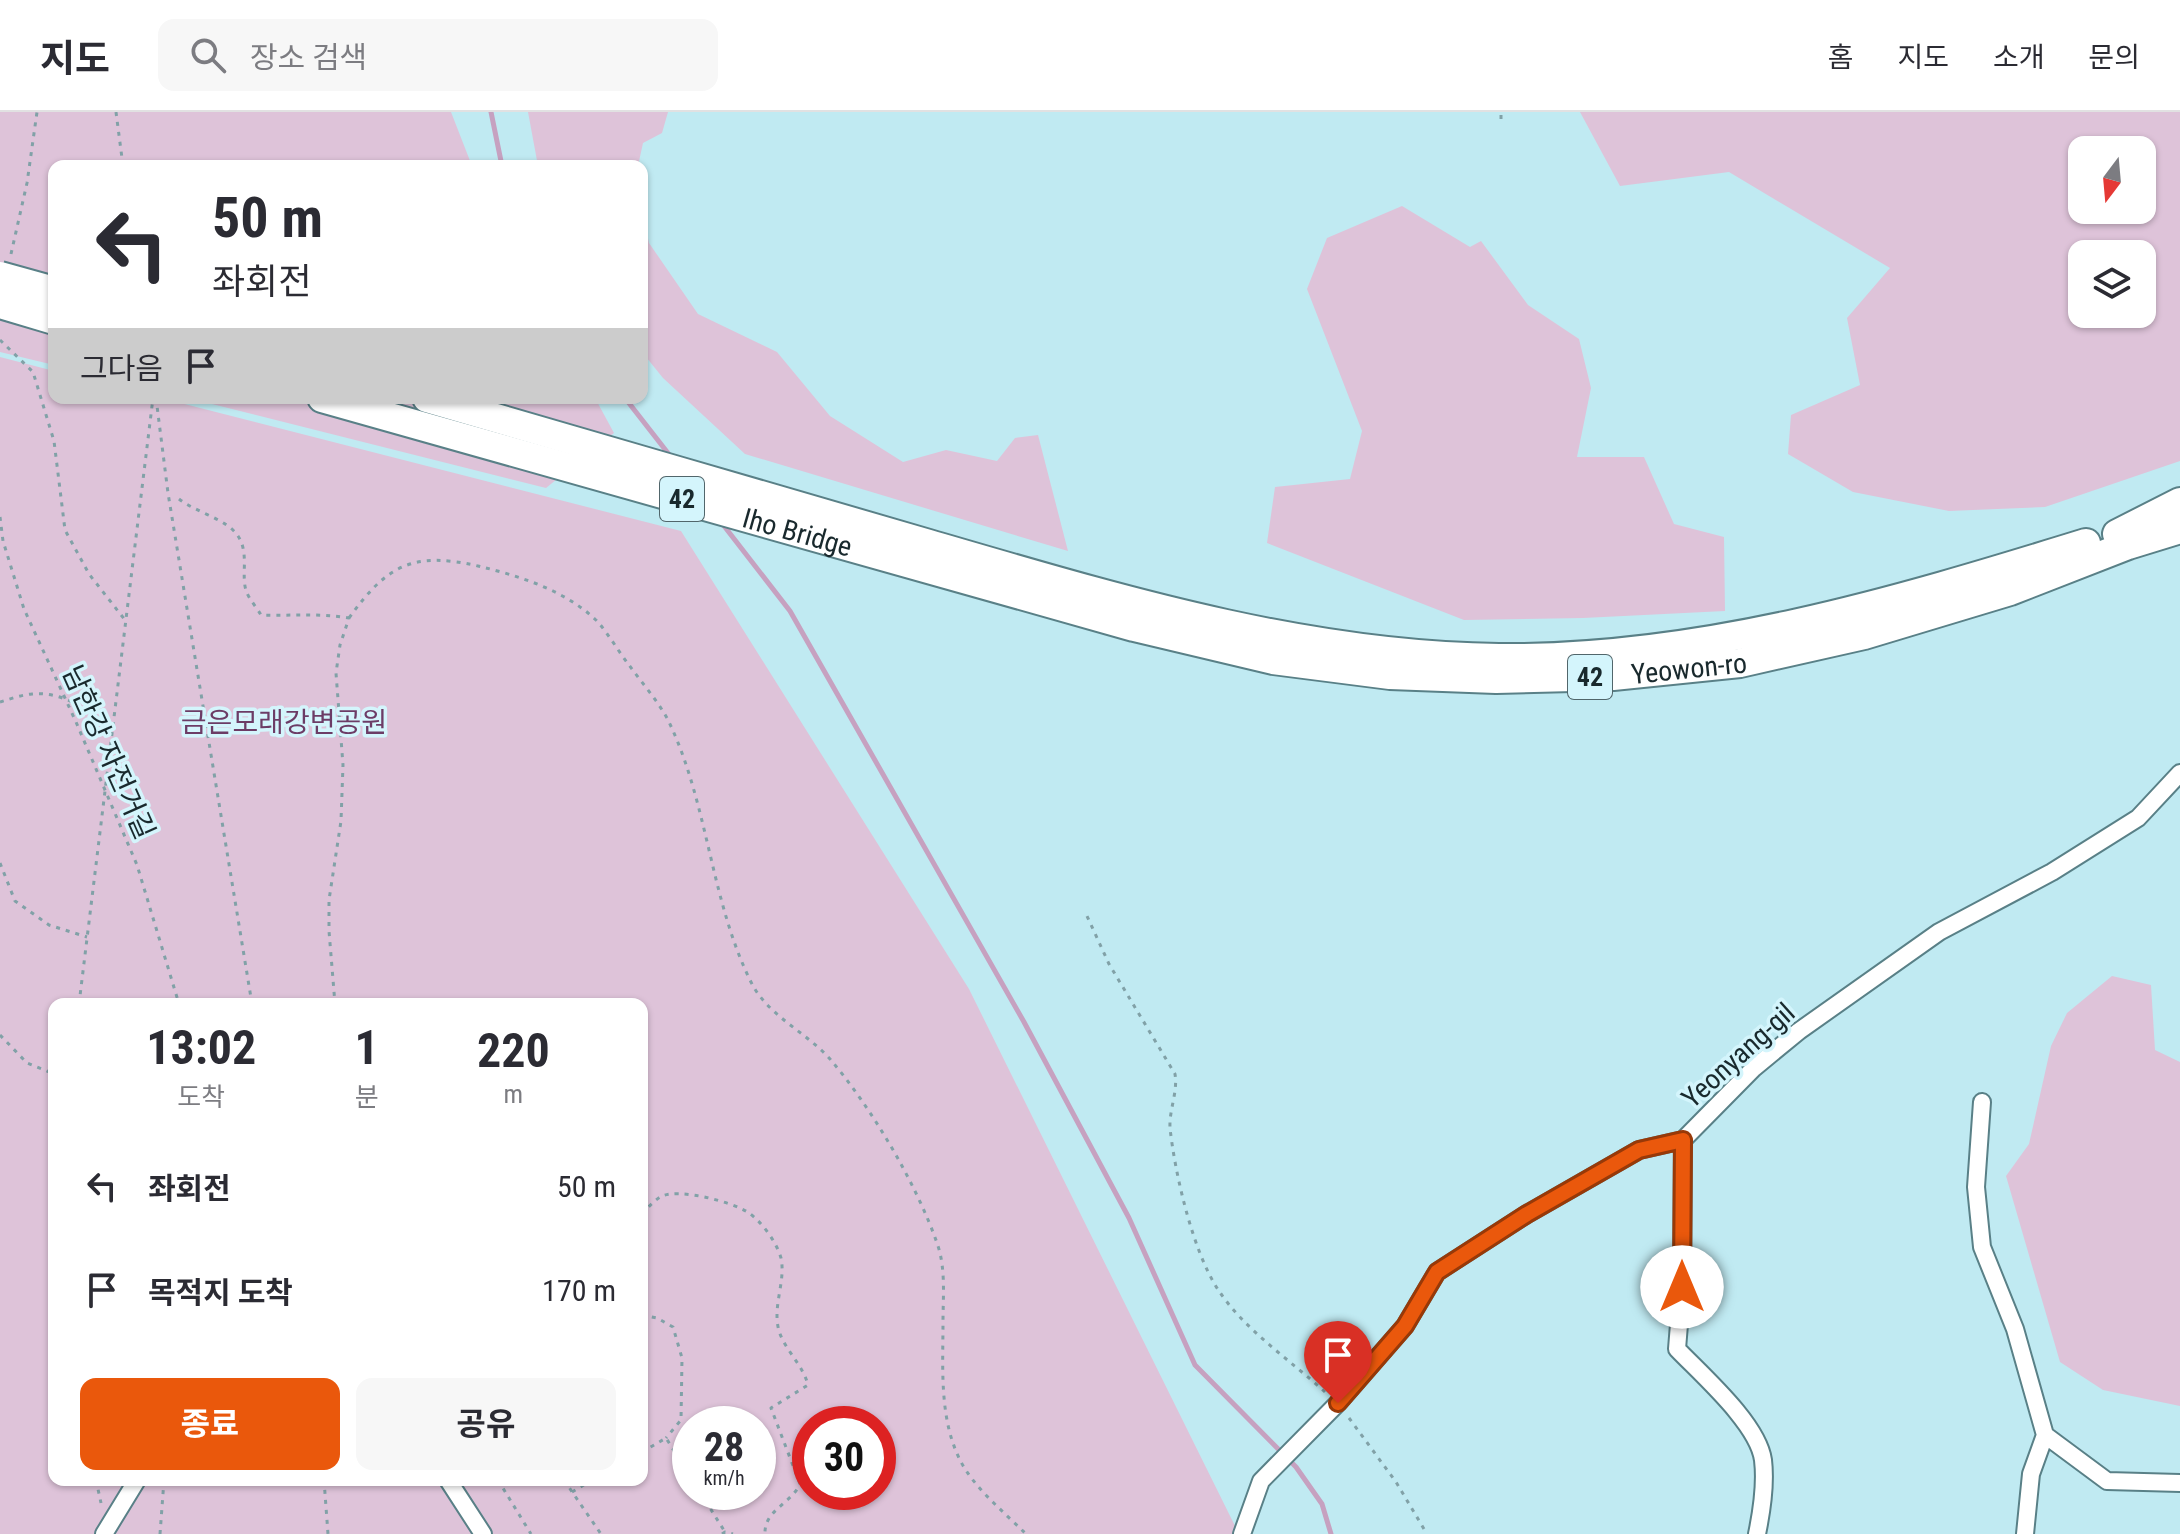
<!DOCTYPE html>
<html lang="ko">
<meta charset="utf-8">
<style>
body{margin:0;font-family:"Roboto Condensed","Noto Sans KR",sans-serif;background:#f7f7f7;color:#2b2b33;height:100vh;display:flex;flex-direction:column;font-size:30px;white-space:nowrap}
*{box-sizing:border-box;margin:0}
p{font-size:26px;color:#7c7c81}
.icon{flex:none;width:44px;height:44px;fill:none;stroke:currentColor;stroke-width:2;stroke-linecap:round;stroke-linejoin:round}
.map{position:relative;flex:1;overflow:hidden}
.side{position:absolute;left:48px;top:886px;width:600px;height:488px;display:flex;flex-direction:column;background:#fff;border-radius:16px;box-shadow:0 2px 6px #0004}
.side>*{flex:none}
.guide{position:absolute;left:48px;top:48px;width:600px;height:244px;border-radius:16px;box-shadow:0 2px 6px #0004;background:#fff;color:#2b2b33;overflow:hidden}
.needle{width:52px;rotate:196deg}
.fabs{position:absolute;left:2068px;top:24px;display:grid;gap:16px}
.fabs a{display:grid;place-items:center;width:88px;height:88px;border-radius:16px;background:#fff;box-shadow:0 2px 6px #0004;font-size:40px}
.speed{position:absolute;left:672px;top:1294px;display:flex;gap:16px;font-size:40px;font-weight:700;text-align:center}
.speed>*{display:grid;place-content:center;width:104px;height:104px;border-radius:50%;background:#fff;box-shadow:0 2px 6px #0004;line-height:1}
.speed small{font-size:20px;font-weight:400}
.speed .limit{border:12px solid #d22;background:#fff;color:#111}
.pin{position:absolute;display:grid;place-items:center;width:68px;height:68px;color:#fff;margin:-82px -34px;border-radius:50% 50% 50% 0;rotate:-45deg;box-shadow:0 0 8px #0007}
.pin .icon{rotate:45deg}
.me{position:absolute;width:88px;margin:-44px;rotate:0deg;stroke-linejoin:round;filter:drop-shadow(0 0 6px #0008)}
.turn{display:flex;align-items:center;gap:28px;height:168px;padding:0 32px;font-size:36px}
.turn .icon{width:104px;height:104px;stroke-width:2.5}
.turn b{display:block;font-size:56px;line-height:68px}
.then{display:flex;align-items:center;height:76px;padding:0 32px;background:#0003;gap:16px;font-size:30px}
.eta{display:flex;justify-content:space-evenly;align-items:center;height:136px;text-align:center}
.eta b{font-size:48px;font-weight:700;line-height:56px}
.cta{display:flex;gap:16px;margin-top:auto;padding:16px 32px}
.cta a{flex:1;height:92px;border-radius:16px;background:#ea580c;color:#fff;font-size:32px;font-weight:700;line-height:92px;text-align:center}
.cta a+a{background:#f7f7f7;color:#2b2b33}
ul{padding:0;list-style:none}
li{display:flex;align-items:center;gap:24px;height:104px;padding:0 32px}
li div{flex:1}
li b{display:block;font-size:30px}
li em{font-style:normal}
header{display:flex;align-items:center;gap:48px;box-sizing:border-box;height:112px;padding:0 40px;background:#fff;border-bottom:2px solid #e1e1e2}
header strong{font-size:38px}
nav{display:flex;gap:44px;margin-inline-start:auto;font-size:28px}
.search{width:560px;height:72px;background:#f7f7f7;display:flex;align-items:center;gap:20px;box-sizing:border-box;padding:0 28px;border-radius:16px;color:#7c7c81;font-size:30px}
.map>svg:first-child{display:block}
.green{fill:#dec3d9;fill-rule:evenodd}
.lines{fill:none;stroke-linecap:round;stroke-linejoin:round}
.stream{stroke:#c6a1c0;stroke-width:5}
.street-casing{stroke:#598087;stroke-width:20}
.highway-casing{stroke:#598087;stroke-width:32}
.path{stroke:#81a1a7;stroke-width:3;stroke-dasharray:4 6;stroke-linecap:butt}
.street{stroke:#fff;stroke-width:16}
.highway{stroke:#fff;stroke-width:28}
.highway-bridge-casing{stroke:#598087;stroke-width:32;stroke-linecap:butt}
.highway-bridge{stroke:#fff;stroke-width:28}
.route-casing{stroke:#983908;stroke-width:20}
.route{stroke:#ea580c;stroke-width:14}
.labels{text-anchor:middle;stroke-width:7;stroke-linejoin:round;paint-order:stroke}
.shield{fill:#d4f5fc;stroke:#51666b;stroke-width:2}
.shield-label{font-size:26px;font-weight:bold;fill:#19292d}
.street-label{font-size:28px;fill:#19292d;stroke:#d4f5fc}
.park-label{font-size:28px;fill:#6c3c66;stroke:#d4f5fc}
</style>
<header>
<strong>지도</strong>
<div class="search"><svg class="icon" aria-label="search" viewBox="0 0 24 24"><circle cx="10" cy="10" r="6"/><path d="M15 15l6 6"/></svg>장소 검색</div>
<nav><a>홈</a><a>지도</a><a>소개</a><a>문의</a></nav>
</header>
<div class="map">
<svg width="2180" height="1422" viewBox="0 0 2180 1422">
<rect width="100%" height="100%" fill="#c0eaf2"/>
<path class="green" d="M0,0H451L472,54H54V253L0,240Z
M528,0H668L662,21L643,31L638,54H538Z
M1580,0H2180V349L2045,395L1949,399L1853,380L1788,342L1791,303L1860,273L1847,206L1890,156L1729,60L1620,74ZM2142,38V98H2082V38ZM2142,142V202H2082V142Z
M1402,94L1470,135L1481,129L1528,193L1579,227L1591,276L1577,345H1644L1674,412L1724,425L1725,499L1583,506L1464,508L1267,431L1275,375L1350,367L1362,319L1307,177L1327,126Z
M642,98L649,131L698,202L777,240L830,304L903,350L946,338L997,349L1015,326L1038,323L1068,439L745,342L663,266L642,240Z
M0,245L54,259V286H161L681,419L969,877L1239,1422H0ZM54,892H642V1368H54ZM690,1312H758V1380H690ZM810,1312H878V1380H810Z
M188,286H595L614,321L546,376Z
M2112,864L2151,873L2155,938L2180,950V1294L2103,1278L2060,1250L2006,1064L2029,1032L2051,934L2067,901Z"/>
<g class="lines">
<path class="stream" d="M491,0L502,54
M625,286L671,345
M721,410L790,499L1024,910L1129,1106L1195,1253L1296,1355L1322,1392L1331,1422"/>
<g class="street-casing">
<path id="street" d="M1982,990L1976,1075L1982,1135L2015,1217L2045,1323L2031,1362L2025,1422
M2045,1323L2107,1369L2180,1371
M448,1368L483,1422
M104,1422L137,1368
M1242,1422L1261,1369L1338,1291L1405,1214L1437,1160L1527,1102L1639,1038L1683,1028
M1757,1422C1762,1398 1766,1373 1763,1348C1758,1312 1703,1264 1677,1237L1682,1175L1683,1028L1754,956L1799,919L1939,820L2052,760L2138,706L2180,661"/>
</g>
<g class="highway-casing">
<g id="highway">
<path id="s1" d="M322,286L1134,515L1273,548L1390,563L1496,567L1613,564L1740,551L1864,523L2010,479L2128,433L2180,417"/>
<path d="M427,286C594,335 762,383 929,432C1115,486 1303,544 1499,546C1701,548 1895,490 2086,431"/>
<path d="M2117,422L2180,390"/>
</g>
</g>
<path class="path" d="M116,0L123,54
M1501,7V0
M11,142L27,71L37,0
M0,228L33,260L54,329L65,418L89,462L125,508
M156,286L168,381L252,892
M179,387C195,400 227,407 238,424C250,442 240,465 247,481C250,488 257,496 261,503C291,504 319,501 349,506L340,533L336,561L343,653L341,709L329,788V819L335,892
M0,405L3,429L24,497L76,610L137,753L179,892
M349,506C387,453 413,439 478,454C520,464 567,479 598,510C609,523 619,540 629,553C642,571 658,589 668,608C708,690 710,786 750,868C766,903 805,919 830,947C871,995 916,1071 937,1131C946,1156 943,1184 943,1210C943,1256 939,1306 960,1348C974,1376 1004,1400 1026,1422
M0,590C10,587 21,583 32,582C63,579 90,599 113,617
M0,751L15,789L49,813L87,825
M1087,804L1109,852L1175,962C1178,980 1169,998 1170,1016C1175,1062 1193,1141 1219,1179C1244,1217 1291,1249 1325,1280
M79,892L153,286
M0,923L27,951L54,962
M642,1102C647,1096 654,1089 660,1085C677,1075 733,1090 749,1101C762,1110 777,1131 781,1146C786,1170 772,1194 779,1219C785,1238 803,1253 808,1273L771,1296L800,1372C791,1392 764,1398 765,1422
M642,1203L657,1206L673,1215L682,1246L681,1308L666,1326
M1349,1306L1396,1370L1427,1422
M642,1340L666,1326L690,1364
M96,1368L101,1391
M324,1368L328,1422
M498,1368L531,1422
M564,1368L601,1422
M572,1380L592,1368
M700,1380L725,1420
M160,1422L164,1368
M722,1422L725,1420L733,1422"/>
<use href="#street" class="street"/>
<use href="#highway" class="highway"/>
<g class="highway-bridge-casing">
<path id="highway-bridge" d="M0,164L54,179
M0,192L54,208"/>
</g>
<use href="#highway-bridge" class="highway-bridge"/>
</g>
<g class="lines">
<g class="route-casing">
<path id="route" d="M1338,1291L1405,1214L1437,1160L1527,1102L1639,1038L1683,1028L1682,1175"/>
</g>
<use href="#route" class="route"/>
</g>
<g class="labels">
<g class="shield">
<rect x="660" y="365" width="44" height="44" rx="6"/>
<rect x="1568" y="543" width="44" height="44" rx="6"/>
</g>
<g class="shield-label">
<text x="682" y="396">42</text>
<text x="1590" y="574">42</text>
</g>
<g class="street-label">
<text dy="10" stroke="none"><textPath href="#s1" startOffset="494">Iho Bridge</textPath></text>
<text dy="10" stroke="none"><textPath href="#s1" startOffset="1404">Yeowon-ro</textPath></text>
<text transform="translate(109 640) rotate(66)" y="10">남한강 자전거길</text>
<text transform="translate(1738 943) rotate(-42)" y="10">Yeonyang-gil</text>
</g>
<g class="park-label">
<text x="284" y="620">금은모래강변공원</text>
</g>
</g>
</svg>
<div class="fabs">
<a><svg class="needle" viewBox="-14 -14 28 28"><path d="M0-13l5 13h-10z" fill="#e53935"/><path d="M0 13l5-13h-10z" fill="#7c7c81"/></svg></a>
<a><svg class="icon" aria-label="layers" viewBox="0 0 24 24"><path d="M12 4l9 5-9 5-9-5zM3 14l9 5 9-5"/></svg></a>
</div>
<div class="speed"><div>28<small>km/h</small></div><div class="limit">30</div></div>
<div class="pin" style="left:1338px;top:1291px;background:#d93025"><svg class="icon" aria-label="arrive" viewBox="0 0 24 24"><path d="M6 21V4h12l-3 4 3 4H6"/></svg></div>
<svg class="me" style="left:1682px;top:1175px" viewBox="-20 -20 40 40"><circle r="19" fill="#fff"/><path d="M0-13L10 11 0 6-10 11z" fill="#ea580c"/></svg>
<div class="guide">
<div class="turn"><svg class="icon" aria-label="left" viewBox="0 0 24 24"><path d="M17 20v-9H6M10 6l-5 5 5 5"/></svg><div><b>50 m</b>좌회전</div></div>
<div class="then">그다음<svg class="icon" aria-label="arrive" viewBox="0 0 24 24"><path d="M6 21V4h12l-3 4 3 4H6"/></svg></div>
</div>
<section class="side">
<div class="eta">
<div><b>13:02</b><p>도착</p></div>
<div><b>1</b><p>분</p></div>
<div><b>220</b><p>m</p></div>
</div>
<ul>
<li><svg class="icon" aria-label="left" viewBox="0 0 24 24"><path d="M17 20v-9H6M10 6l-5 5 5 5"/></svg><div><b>좌회전</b></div><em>50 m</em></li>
<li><svg class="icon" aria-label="arrive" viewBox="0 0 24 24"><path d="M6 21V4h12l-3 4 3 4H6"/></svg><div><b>목적지 도착</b></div><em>170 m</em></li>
</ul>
<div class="cta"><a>종료</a><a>공유</a></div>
</section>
</div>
